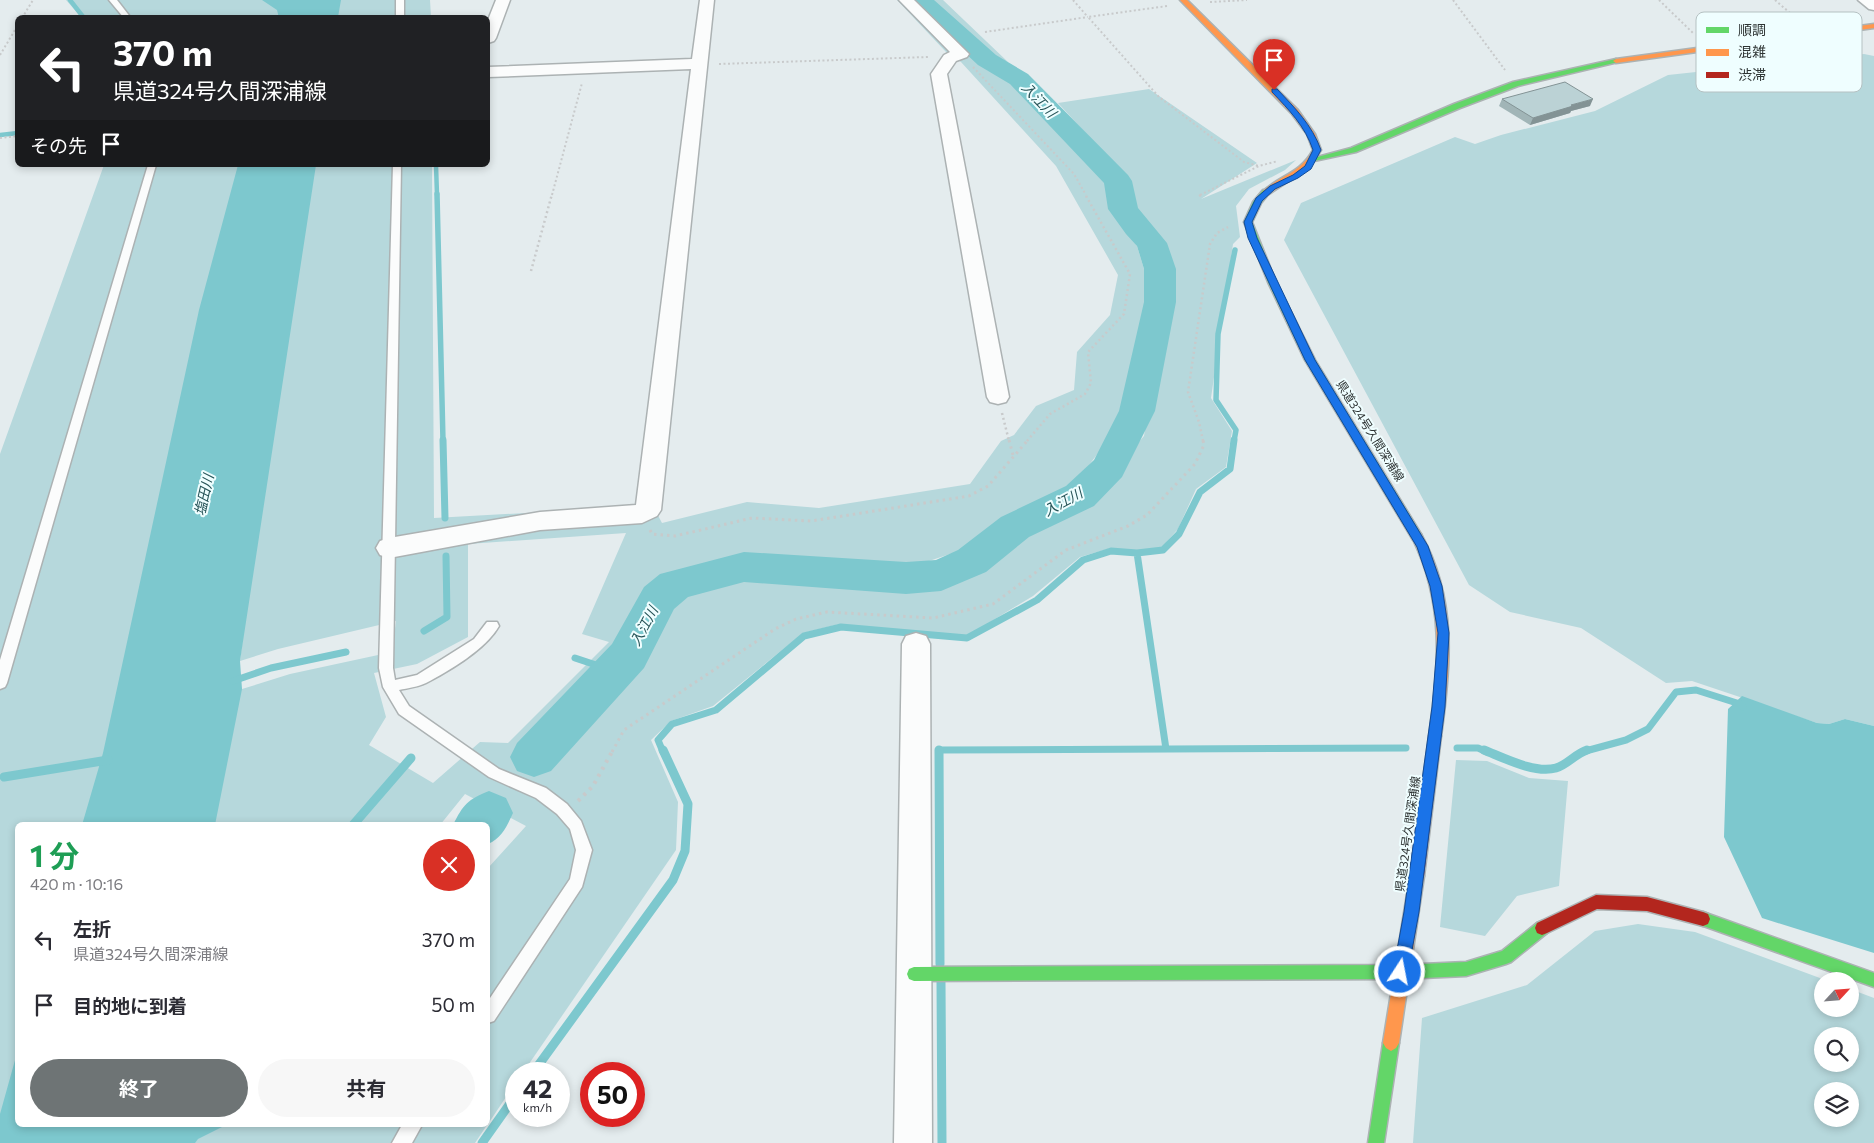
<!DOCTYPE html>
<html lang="ja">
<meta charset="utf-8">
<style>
body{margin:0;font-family:Commissioner,"Noto Sans JP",sans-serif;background:#f7f7f7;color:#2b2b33;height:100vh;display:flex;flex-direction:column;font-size:19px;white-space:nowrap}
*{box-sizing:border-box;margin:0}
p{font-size:16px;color:#7c7c81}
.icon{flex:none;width:28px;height:28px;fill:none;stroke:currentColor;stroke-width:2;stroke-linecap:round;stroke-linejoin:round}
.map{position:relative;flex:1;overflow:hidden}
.panel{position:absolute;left:15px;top:822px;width:475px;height:305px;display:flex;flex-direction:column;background:#fff;border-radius:8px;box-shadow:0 2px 8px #0003}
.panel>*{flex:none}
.top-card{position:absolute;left:15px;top:15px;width:475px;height:152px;border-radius:8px;box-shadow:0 2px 8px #0003;background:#202124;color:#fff;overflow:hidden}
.needle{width:32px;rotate:64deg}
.fabs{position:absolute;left:1814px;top:972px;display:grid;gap:10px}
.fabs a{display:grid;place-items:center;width:45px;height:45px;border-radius:50%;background:#fff;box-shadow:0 2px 8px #0003;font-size:25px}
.speed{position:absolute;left:505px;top:1062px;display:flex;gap:10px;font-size:25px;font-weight:700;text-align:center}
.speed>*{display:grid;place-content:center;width:65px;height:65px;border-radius:50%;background:#fff;box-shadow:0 2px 8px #0003;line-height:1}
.speed small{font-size:12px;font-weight:400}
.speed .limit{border:8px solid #d22;background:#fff;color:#111}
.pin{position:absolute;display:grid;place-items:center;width:42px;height:42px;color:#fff;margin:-51px -21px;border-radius:50% 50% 50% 0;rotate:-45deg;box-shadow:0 0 5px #0007}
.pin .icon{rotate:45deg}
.me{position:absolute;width:55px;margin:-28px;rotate:11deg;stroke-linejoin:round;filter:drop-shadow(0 0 4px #0008)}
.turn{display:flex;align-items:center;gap:18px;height:105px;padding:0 15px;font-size:22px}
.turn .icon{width:65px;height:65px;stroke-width:2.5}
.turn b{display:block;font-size:35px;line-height:42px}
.then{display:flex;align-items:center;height:48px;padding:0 15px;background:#0003;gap:10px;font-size:19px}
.round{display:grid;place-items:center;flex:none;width:52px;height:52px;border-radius:26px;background:#f7f7f7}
.overview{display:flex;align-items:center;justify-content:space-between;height:85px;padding:0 15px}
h1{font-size:30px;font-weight:700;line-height:38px;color:#1e9e55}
.button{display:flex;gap:10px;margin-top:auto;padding:10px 15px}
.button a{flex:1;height:58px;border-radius:30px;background:#6e7475;color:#fff;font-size:20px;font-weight:700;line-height:58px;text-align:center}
.button a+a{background:#f7f7f7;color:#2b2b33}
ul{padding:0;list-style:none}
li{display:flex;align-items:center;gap:15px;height:65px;padding:0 15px}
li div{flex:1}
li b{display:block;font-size:19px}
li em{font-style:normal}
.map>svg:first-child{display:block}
.green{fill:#b6d8dc;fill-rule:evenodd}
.water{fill:#7dc8ce}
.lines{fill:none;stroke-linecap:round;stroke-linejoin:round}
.stream-far3{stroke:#7dc8ce;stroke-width:4.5}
.stream-far2{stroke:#7dc8ce;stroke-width:5.5}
.stream-far1{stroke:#7dc8ce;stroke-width:7}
.stream{stroke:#7dc8ce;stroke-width:9}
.river{fill:#7dc8ce;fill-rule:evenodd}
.lane-casing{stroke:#acb2b3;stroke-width:3}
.street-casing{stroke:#acb2b3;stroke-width:3}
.fast-casing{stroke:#acb2b3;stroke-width:3}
.slow-casing{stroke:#acb2b3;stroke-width:3}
.jam-casing{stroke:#acb2b3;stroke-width:3}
.path-far3{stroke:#c8cacb;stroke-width:2;stroke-dasharray:2 2.5;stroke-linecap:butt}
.path-far2{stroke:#c8cacb;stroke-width:2.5;stroke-dasharray:2 3;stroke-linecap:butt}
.path-far1{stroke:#c8cacb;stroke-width:3;stroke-dasharray:2.5 4;stroke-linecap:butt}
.path{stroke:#c8cacb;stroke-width:4;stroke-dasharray:3 5;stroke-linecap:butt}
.lane{fill:#fbfcfc;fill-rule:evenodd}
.street{fill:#fbfcfc;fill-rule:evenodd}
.fast{fill:#63d668;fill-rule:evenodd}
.slow{fill:#ff974d;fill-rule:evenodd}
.jam{fill:#b3261e;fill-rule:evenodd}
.wall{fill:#a1b5b7}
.shaded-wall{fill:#839395}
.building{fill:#bbd2d5;stroke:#839395}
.route{fill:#1a73e8;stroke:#114b97}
.labels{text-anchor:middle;stroke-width:4;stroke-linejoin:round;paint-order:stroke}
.street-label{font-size:12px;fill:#2e3434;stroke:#effeff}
.water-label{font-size:14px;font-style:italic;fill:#275458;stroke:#effeff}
.key{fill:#effeff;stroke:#b5c1c2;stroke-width:1}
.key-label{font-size:14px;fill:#2e3434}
</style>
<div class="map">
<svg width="1874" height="1143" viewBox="0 0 1874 1143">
<rect width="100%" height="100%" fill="#e4ecee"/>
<path class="green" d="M66,0H307L304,18L81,17Z
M328,0H430L431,17L325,18Z
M897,0H916L987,70L1017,82L1088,153L1116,190L1112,207L1137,246L1147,279L1145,320L1123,420L1077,481L1011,516L959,551L917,565L731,561L651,589L616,653L524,753L541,762L632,674L668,605L721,578L924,587L970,570L1039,526L1095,494L1144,436L1172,261L1142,223L1130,186L1106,155L1058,103L1149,89L1257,163L1201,199L1296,160L1285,170L1249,189L1236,206L1240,237L1233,244L1211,398L1232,431L1226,467L1196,489L1178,529L1162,547L1139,551L1111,548L1080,557L1033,596L967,636L839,624L803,633L713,706L671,721L651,740L678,802L676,850L522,1074H516V1082L488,1124V868L526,826L465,794L440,825H174L200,711L242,689L290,674L392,652L396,621L278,649L240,661L301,165H432L434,518L653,506L662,523L747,502L819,508L970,484L1001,441L1014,435L1036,406L1074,390L1077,352L1110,315L1118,275L1056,166L961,62L947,53ZM626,533L582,634L609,642L508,743L480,742L433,783L369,745L386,717L374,673L417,664L468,637V544Z
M933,0H943L1008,62L991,57Z
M1864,54L1874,56V726L1845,719L1829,724L1817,723L1692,681L1666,683L1581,628L1510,612L1469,585L1284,240L1301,203L1455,137L1475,144L1501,135L1595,111L1668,75Z
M104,165H272L115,825H18V1125L0,1143V454Z
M1456,760L1487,761L1529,778L1568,781L1559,886L1517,896L1485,936L1440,927Z
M1638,924L1695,932L1828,981H1822V1009H1850V989L1874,998V1143H1413L1422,1018L1527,985L1595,931ZM1822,1036H1850V1064H1822ZM1822,1091H1850V1119H1822Z
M179,1125H487L475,1143H155Z"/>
<path class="water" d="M262,0H341L338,17L279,18L277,10Z
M238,165H316L240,661L242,689L215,825H82L103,753L199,310Z
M1742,696L1817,723L1829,724L1845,719L1874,726V953L1762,918L1724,837L1728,709Z
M17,1053L18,1125H226L198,1139L195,1143H0V1114Z"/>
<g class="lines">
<path class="stream-far3" d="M70,0L84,18
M0,135L18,133
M436,165L437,195"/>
<path class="stream-far2" d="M437,194L443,441
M1234,441L1236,430L1216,400L1218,334L1235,250"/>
<path class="stream-far1" d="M443,440L445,518
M1137,553L1166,749
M424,631L447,617L446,556
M575,658L614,671
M233,681L271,668L346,652
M1457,748H1478L1487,752
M663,752L658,740L672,724L716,710L804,636L841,627L967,638L1037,600L1083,560L1111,551L1137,553L1163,550L1179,534L1200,492L1230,469L1234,440
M939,752V750L1406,748
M1582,752L1626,740L1648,729L1676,692L1696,690L1740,704L1743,707"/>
<path class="stream" d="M939,750L940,964
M1484,750C1504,758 1535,774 1556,768C1567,765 1575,754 1587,750
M4,777L108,760
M353,825L411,758
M941,982L942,1143
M532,1074L673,880L685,851L688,804L663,750
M482,1143L516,1095"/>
<path class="river" d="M908,0H934L996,55L1028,74L1128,175L1132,181L1138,208L1167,243L1176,269V302L1155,411L1122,477L1094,506L1029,537L986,572L941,591L906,594L744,582L688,597L674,609L644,668L551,771L534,777L517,771L510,757L517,743L612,644L644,587L660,574L744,552L906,562L936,560L958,550L1001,517L1066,486L1094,460L1119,411L1144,302V269L1137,246L1126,234L1108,209L1104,183L1010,84L978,65Z
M489,791L506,798L513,813C507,826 502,838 488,844V825H453C463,805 468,799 489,791Z"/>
<g class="lane-casing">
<path id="lane" d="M109,0H117L131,18H124Z
M396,0H404V18H396Z
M148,165H156L7,683L5,687L0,689V660Z
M393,165H401L393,668L395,680L417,675L474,639L487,622H497L499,626C486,649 449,671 426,683C418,687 408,688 399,690L409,706L499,769L546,788L567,804L581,821L592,850L582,887L494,1021L488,1023V1001L570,879L576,850L570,829L557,814L536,798L489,777L399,714L383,687L379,668Z
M402,1125H422L412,1143H392Z"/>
</g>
<g class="street-casing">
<path id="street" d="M496,0H510L496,38L494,41L488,43V20Z
M700,0H714L661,510L657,516L642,523L540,530L389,558L380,555L376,548L380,541L389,538L540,512L636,505L691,69L488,77V67L692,59Z
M899,0H914L969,54L967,57L956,61L947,74L1009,397L1006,402L998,404L990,402L987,397L931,74L944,55L950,52Z
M1858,0H1874V10L1869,9Z
M916,633L926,636L930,644L932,1143H894L902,644L906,636Z"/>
</g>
<g class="fast-casing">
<path id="fast" d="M1616,59L1619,61L1618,62L1518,86L1460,108L1356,152L1314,161L1310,159L1351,148L1454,104L1513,82Z
M1263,190L1270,192L1261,203L1252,222L1276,282L1315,360L1421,534L1422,537L1421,540H1413L1305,360L1268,282L1244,222L1253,202Z
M1703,912L1874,973V987L1698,924L1696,919L1698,914Z
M1542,921L1547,923L1549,928L1547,933L1511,962L1506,964L1466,976L1401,979L914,981L909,979L907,974L909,969L914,967L1401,965L1466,962L1502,951L1537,923Z
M1391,1035L1396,1038L1399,1043L1384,1143H1368L1383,1043L1386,1038Z"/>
</g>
<g class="slow-casing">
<path id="slow" d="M1180,0H1187L1298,110L1315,134L1321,150C1308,172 1289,180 1269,194L1262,192C1280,175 1300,174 1313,150L1307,134L1292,114Z
M1874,24V28L1616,63L1613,61L1616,59Z
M1417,533L1421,534C1457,599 1451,665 1441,736L1439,740L1435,741L1431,740L1429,736C1439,664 1445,604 1412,537Z
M1417,870L1422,871L1424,876L1399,1043L1396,1048L1391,1051L1386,1048L1383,1043L1410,876L1412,871Z"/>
</g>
<g class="jam-casing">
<path id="jam" d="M1435,731L1439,732L1441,736L1424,876L1422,881L1417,882L1412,881L1410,876L1429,736L1431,732Z
M1596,895L1647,897L1703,912L1708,914L1710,919L1708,924L1703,926L1647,911L1597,909L1547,933L1542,935L1537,933L1535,928L1537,923Z"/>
</g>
<path class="path-far3" d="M1073,0L1087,16
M1453,0L1505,70
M1659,0L1693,33
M1775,0L1797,19
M1210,2L1247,0
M1167,6L1088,17L1159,97L1244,162L1259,166
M22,18L33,0
M985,32L1088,17
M0,55L18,25
M719,64L928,57
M973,67L1074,174L1086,195
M0,138L18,136
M552,195L582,83
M1200,195L1259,166L1278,161"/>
<path class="path-far2" d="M1199,196L1203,194
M531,271L552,194
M1002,413L1009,441
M1027,441L1050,414L1085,394L1091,383L1088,352L1124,314L1130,274L1085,194
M1203,441L1199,422L1188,392L1210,244L1217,233L1228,227"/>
<path class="path-far1" d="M1009,440L1013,455
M650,530L652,534L675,536L752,518L811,521L969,496L988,486L1028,440
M612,752L624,730L775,629L796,619L827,612L933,618L993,604L1066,550L1128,526L1147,515L1195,464L1204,445L1203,440"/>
<path class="path" d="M578,801L593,786L613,750"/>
<use href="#lane" class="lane"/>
<use href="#street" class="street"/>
<use href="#fast" class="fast"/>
<use href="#slow" class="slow"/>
<use href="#jam" class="jam"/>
</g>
<path class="wall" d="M1502,99L1590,106L1571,111L1570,113L1530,125L1499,106Z"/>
<path class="shaded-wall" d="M1593,99L1590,106L1571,111L1570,113L1530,125L1533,118L1571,105Z"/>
<path class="building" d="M1565,82L1593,99L1571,105L1573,106L1533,118L1502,99Z"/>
<path class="route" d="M1272,89H1277C1295,108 1312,125 1321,150L1311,169L1298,178L1275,189L1262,201L1252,222L1257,238L1315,360L1428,546L1442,586L1449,633L1445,707L1419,912L1408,972L1406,977L1400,979L1395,977L1393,972L1404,912L1432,707L1438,633L1430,586L1417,547L1305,360L1248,238L1244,222L1256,198L1270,186L1293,175L1305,166L1313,150C1305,126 1289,110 1272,92Z"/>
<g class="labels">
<g class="street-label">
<text transform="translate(1370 431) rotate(58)" y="4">県道324号久間深浦線</text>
<text transform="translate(1408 834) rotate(-82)" y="4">県道324号久間深浦線</text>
</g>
<g class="water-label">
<text transform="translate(1039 100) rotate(46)" y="5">入江川</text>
<text transform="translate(204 495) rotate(-77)" y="5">塩田川</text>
<text transform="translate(1063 502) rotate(-29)" y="5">入江川</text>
<text transform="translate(644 626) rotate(-62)" y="5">入江川</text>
</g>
</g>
<rect x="1696" y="12" width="166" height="80" rx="8" class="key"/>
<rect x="1706" y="27" width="23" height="6" fill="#63d668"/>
<rect x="1706" y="49" width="23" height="7" fill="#ff974d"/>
<rect x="1706" y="72" width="23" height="6" fill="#b3261e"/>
<g class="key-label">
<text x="1738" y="35">順調</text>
<text x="1738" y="57">混雑</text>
<text x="1738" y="80">渋滞</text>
</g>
</svg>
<div class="fabs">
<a><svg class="needle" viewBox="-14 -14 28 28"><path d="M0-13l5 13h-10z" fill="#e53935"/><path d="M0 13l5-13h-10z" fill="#7c7c81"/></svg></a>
<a><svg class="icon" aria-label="search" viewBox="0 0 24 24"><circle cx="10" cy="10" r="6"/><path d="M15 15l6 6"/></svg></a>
<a><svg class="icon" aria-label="layers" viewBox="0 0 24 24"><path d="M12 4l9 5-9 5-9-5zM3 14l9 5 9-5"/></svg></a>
</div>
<div class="speed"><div>42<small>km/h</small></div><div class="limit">50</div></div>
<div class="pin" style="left:1274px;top:90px;background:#d93025"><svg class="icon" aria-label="arrive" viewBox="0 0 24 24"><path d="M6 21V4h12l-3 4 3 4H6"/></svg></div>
<svg class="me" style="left:1400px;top:972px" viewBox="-20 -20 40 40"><circle r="17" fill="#1a73e8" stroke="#fff" stroke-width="3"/><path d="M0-11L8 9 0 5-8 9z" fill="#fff"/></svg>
<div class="top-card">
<div class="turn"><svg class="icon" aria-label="left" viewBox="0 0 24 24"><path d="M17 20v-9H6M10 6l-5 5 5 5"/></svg><div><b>370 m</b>県道324号久間深浦線</div></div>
<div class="then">その先<svg class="icon" aria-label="arrive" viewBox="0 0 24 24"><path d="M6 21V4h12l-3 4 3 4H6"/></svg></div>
</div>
<section class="panel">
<div class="overview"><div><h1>1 分</h1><p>420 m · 10:16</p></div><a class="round" style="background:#d93025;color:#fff"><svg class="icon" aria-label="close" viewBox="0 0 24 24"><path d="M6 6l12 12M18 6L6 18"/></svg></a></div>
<ul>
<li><svg class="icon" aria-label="left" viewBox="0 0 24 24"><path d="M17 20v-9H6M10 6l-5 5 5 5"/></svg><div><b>左折</b><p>県道324号久間深浦線</p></div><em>370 m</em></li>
<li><svg class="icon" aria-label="arrive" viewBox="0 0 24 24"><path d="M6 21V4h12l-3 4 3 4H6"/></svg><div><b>目的地に到着</b></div><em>50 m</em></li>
</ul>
<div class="button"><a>終了</a><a>共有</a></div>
</section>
</div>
